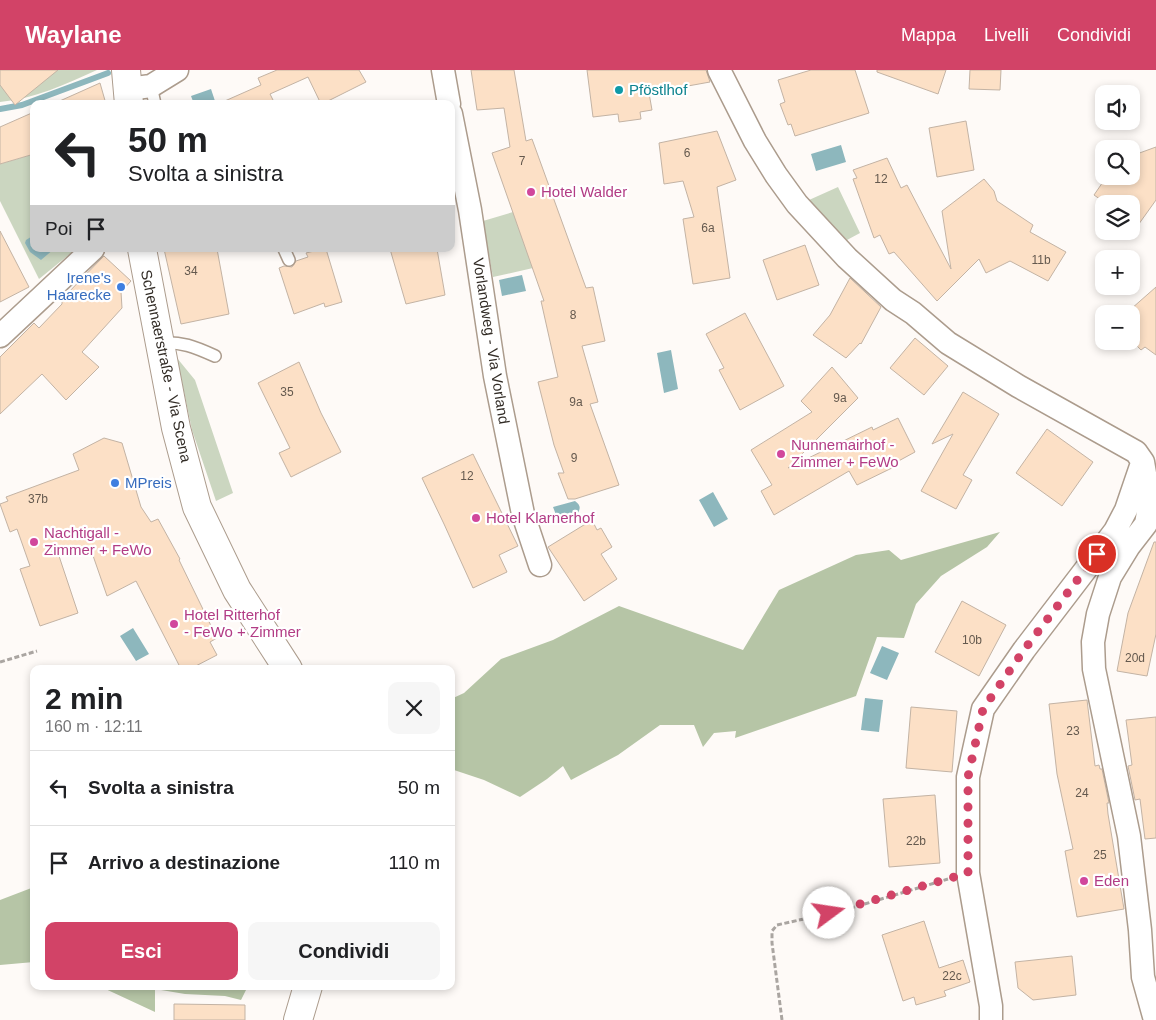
<!DOCTYPE html>
<html lang="it">
<meta charset="utf-8">
<style>
body{margin:0;font-family:Helvetica,sans-serif;background:#f6f6f6;color:#202124;height:100vh;display:flex;flex-direction:column;font-size:19px;white-space:nowrap}
*{box-sizing:border-box;margin:0}
p{font-size:16px;color:#757577}
.icon{flex:none;width:28px;height:28px;fill:none;stroke:currentColor;stroke-width:2;stroke-linecap:round;stroke-linejoin:round}
.map{position:relative;flex:1;overflow:hidden}
.details{position:absolute;left:30px;top:595px;width:425px;height:325px;display:flex;flex-direction:column;background:#fff;border-radius:10px;box-shadow:0 2px 8px #0003}
.details>*{flex:none}
.top-card{position:absolute;left:30px;top:30px;width:425px;height:152px;border-radius:10px;box-shadow:0 2px 8px #0003;background:#fff;color:#202124;overflow:hidden}
.buttons{position:absolute;left:1095px;top:15px;display:grid;gap:10px}
.buttons a{display:grid;place-items:center;width:45px;height:45px;border-radius:10px;background:#fff;box-shadow:0 2px 8px #0003;font-size:25px}
.pin{position:absolute;display:grid;place-items:center;width:42px;height:42px;color:#fff;margin:-21px;border:2px solid #fff;border-radius:50%;box-shadow:0 1px 5px #0007}
.me{position:absolute;width:55px;margin:-28px;rotate:76deg;stroke-linejoin:round;filter:drop-shadow(0 0 4px #0008)}
.turn{display:flex;align-items:center;gap:18px;height:105px;padding:0 15px;font-size:22px}
.turn .icon{width:65px;height:65px;stroke-width:2.5}
.turn b{display:block;font-size:35px;line-height:42px}
.then{display:flex;align-items:center;height:48px;padding:0 15px;background:#0003;gap:10px;font-size:19px}
.round{display:grid;place-items:center;flex:none;width:52px;height:52px;border-radius:10px;background:#f6f6f6}
.overview{display:flex;align-items:center;justify-content:space-between;height:85px;padding:0 15px}
h1{font-size:30px;font-weight:700;line-height:38px}
.button{display:flex;gap:10px;margin-top:auto;padding:10px 15px}
.button a{flex:1;height:58px;border-radius:10px;background:#d24367;color:#fff;font-size:20px;font-weight:700;line-height:58px;text-align:center}
.button a+a{background:#f6f6f6;color:#202124}
ul{padding:0;list-style:none}
li{display:flex;align-items:center;gap:15px;height:75px;padding:0 15px;border-top:1px solid #e0e0e0}
li div{flex:1}
li b{display:block;font-size:19px}
li em{font-style:normal}
header{display:flex;align-items:center;gap:30px;box-sizing:border-box;height:70px;padding:0 25px;background:#d24367;color:#fff}
header strong{font-size:24px}
nav{display:flex;gap:28px;margin-inline-start:auto;font-size:18px}
.map>svg:first-child{display:block}
.green{fill:#cbd6c0}
.forest{fill:#b6c5a6}
.water{fill:#8db7bd}
.lines{fill:none;stroke-linecap:round;stroke-linejoin:round}
.stream{stroke:#8db7bd;stroke-width:6}
.building{fill:#fce0c6;stroke:#c3b3a4}
.service-casing{stroke:#ac9c8d;stroke-width:14}
.minor-casing{stroke:#ac9c8d;stroke-width:25}
.tertiary-casing{stroke:#ac9c8d;stroke-width:30}
.path{stroke:#aaa5a1;stroke-width:3;stroke-dasharray:5 2.5;stroke-linecap:butt}
.service{stroke:#fff;stroke-width:11}
.minor{stroke:#fff;stroke-width:22}
.tertiary{stroke:#fff;stroke-width:28}
.route{stroke:#d24367;stroke-width:9;stroke-dasharray:0 16.2}
.culture-dot{fill:#0f9aa8;stroke:#fff;stroke-width:2}
.hotel-dot{fill:#d1479c;stroke:#fff;stroke-width:2}
.shop-dot{fill:#3f7fe0;stroke:#fff;stroke-width:2}
.labels{text-anchor:middle;stroke-width:4.5;stroke-linejoin:round;paint-order:stroke}
.number-label{font-size:12px;fill:#64594e}
.culture-label{font-size:15px;fill:#0d838f;stroke:#fff;text-anchor:start}
.hotel-label{font-size:15px;fill:#b23c85;stroke:#fff;text-anchor:start}
.shop-label{font-size:15px;fill:#366cbe;stroke:#fff;text-anchor:end}
.street-label{font-size:15px;fill:#322c26;stroke:#fff}
</style>
<header>
<strong>Waylane</strong>
<nav><a>Mappa</a><a>Livelli</a><a>Condividi</a></nav>
</header>
<div class="map">
<svg width="1156" height="950" viewBox="0 0 1156 950">
<rect width="100%" height="100%" fill="#fefaf7"/>
<path class="green" d="M0,0H97C66,14 34,29 0,32Z
M34,84V179H76L39,209L0,131V94Z
M838,117L860,163L847,170L809,130Z
M513,142L533,198L493,207L483,151Z
M177,288L195,310L233,423L216,431L192,360Z"/>
<path class="forest" d="M1000,462L987,477L941,506L916,534L904,568L877,567L856,626L735,668L736,661L714,663L703,677L694,655H660L618,685L571,710L563,696L547,709L520,727L484,710L451,699V629L464,623L501,589L553,570L619,536L743,580L779,520L856,485L889,480L901,490Z
M34,817V892L0,895V830Z
M99,916H248L241,930L225,926L185,924L155,919V942Z"/>
<path class="water" d="M211,19L216,34H194L191,26Z
M841,75L846,92L816,101L811,84Z
M34,165V179H54L41,190L30,182L25,173L26,170Z
M522,205L526,221L502,226L499,210Z
M671,280L678,319L664,323L657,283Z
M713,422L728,449L714,457L699,430Z
M575,431C580,435 581,437 578,443L558,450L553,437Z
M133,558L149,584L136,591L120,566Z
M882,576L899,583L887,610L870,603Z
M865,628L883,630L879,662L861,660Z"/>
<g class="lines">
<path class="stream" d="M0,39L22,35L108,3"/>
</g>
<path class="building" d="M0,0H58L15,35L0,15Z
M277,0H359L366,12L322,34H321L308,7L270,24L275,34H218L261,15L258,8Z
M471,0H514L526,71L532,69L586,218L593,217L605,271L582,276L598,332L590,334L619,415L575,429H568L558,403H564L554,375L538,312L558,307L541,231H544L492,83L510,77L504,38L477,40Z
M587,0H706L710,12L649,23L652,40L640,42L641,49L619,52L618,44L593,47Z
M811,0H855L869,43L795,66L791,54L788,55L780,34L785,32L778,10Z
M877,0H946L938,24L877,2Z
M970,0H1001L1000,20L969,19Z
M100,13L106,34H53Z
M34,42V84L0,94V57Z
M966,51L974,100L937,107L929,58Z
M717,61L736,110L717,117L730,208L693,214L683,149L694,147L683,111L664,114L659,73Z
M1156,77V130L1131,165V134H1107L1094,125L1107,106H1131V90L1134,85Z
M887,88L901,118L907,115L951,199L942,141L984,109L994,121L997,131L1033,155L1030,162L1066,182L1048,211L1010,191L986,203L979,189L937,231L894,182L889,184L880,165L874,168L853,109L857,108L853,100Z
M0,161L29,217L0,232Z
M805,175L819,215L777,230L763,190Z
M164,179H217L229,244L181,254Z
M322,179H326L342,232L325,237L324,233L294,244L279,198L284,196L292,197L296,191L308,187L306,183Z
M390,179H437L445,225L406,234Z
M104,186L131,211L121,222L122,238L82,282L99,297L66,330L42,304L0,344V287L34,253L39,258L62,234V229Z
M850,208L881,237L861,274L860,273L846,288L813,265L830,245Z
M1156,217V285L1145,277L1141,280L1131,270V239Z
M745,243L784,316L740,340L719,300L724,298L706,264Z
M915,268L948,296L924,325L890,298Z
M299,292L321,343L341,382L291,407L279,383L290,378L258,313Z
M832,297L858,328L788,398L872,357L873,360L898,348L915,382L893,394L894,397L857,415L849,401L774,445L761,421L772,415L751,380L812,342L801,331Z
M963,322L999,344L963,405L972,410L956,439L921,421L953,364L932,374Z
M1047,359L1093,392L1062,436L1016,403Z
M104,368L122,373L141,437L151,452L158,449L180,489L179,490L217,568L210,572L217,585L190,599H181L136,511L107,526L90,477L59,486L78,543L40,556L20,499L30,496L17,459L10,462L0,434L8,431L6,427L79,400L73,384Z
M473,384L518,476L499,485L507,502L473,518L444,454L422,408Z
M592,450L597,460L601,458L612,477L601,484L617,509L584,531L548,477Z
M1154,472H1156V564L1147,606L1117,601L1128,543Z
M962,531L1006,555L979,606L935,582Z
M1087,630L1095,696L1099,695L1100,699H1102L1109,733H1107L1108,744L1124,839L1077,847L1065,781L1073,779L1057,704L1049,634Z
M911,637L957,641L952,702L906,698Z
M1156,647V768L1145,769L1140,729L1135,730L1128,696L1132,695L1126,650Z
M935,725L940,793L889,797L883,729Z
M924,851L939,898L963,890L970,912L944,921L946,926L916,935L914,927L903,931L882,865Z
M1072,886L1076,925L1033,930L1018,918L1015,892Z
M174,934L245,935V950H174Z"/>
<g class="lines">
<g class="service-casing">
<path id="service" d="M151,16L155,34
M284,179L289,190
M159,273C181,271 195,277 215,286"/>
</g>
<g class="minor-casing">
<path id="minor" d="M443,0L449,34
M719,0L755,71L776,105L797,134L847,188L893,230L913,243L948,273L1018,316L1136,382L1143,392L1147,415L1149,437L1146,454L1129,476L1110,507L1098,544L1093,572L1094,599L1129,766L1140,860L1143,907L1155,950
M128,19L151,16L177,0
M451,44L470,140L495,306L523,444L540,495
M0,266L93,179
M991,950V936L968,803V707L983,639L1024,580L1115,461L1126,440L1141,396"/>
</g>
<g class="tertiary-casing">
<path id="tertiary" d="M126,0L129,34
M142,179L176,358L197,437L237,520L288,599
M298,950L308,916"/>
</g>
<path class="path" d="M0,592L37,581
M782,950L772,873V861L777,855L848,839L948,809"/>
<use href="#service" class="service"/>
<use href="#minor" class="minor"/>
<use href="#tertiary" class="tertiary"/>
</g>
<g class="lines">
<path class="route" d="M829,843L968,803V707L983,639L1024,580L1097,484"/>
</g>
<circle class="culture-dot" cx="619" cy="20" r="5"/>
<g class="hotel-dot">
<circle cx="531" cy="122" r="5"/>
<circle cx="781" cy="384" r="5"/>
<circle cx="476" cy="448" r="5"/>
<circle cx="34" cy="472" r="5"/>
<circle cx="174" cy="554" r="5"/>
<circle cx="1084" cy="811" r="5"/>
</g>
<g class="shop-dot">
<circle cx="121" cy="217" r="5"/>
<circle cx="115" cy="413" r="5"/>
</g>
<g class="labels">
<g class="number-label">
<text x="687" y="87">6</text>
<text x="522" y="95">7</text>
<text x="881" y="113">12</text>
<text x="708" y="162">6a</text>
<text x="1041" y="194">11b</text>
<text x="191" y="205">34</text>
<text x="573" y="249">8</text>
<text x="287" y="326">35</text>
<text x="840" y="332">9a</text>
<text x="576" y="336">9a</text>
<text x="574" y="392">9</text>
<text x="467" y="410">12</text>
<text x="38" y="433">37b</text>
<text x="972" y="574">10b</text>
<text x="1135" y="592">20d</text>
<text x="1073" y="665">23</text>
<text x="1082" y="727">24</text>
<text x="916" y="775">22b</text>
<text x="1100" y="789">25</text>
<text x="952" y="910">22c</text>
</g>
<g class="culture-label">
<text x="629" y="25">Pföstlhof</text>
</g>
<g class="hotel-label">
<text x="541" y="127">Hotel Walder</text>
<text x="791" y="380">Nunnemairhof -<tspan x="791" dy="17">Zimmer + FeWo</tspan></text>
<text x="486" y="453">Hotel Klarnerhof</text>
<text x="44" y="468">Nachtigall -<tspan x="44" dy="17">Zimmer + FeWo</tspan></text>
<text x="184" y="550">Hotel Ritterhof<tspan x="184" dy="17">- FeWo + Zimmer</tspan></text>
<text x="1094" y="816">Eden</text>
</g>
<g class="shop-label">
<text x="111" y="213">Irene's<tspan x="111" dy="17">Haarecke</tspan></text>
<text x="125" y="418" text-anchor="start">MPreis</text>
</g>
<g class="street-label">
<text transform="translate(491 271) rotate(81)" y="5">Vorlandweg - Via Vorland</text>
<text transform="translate(166 296) rotate(78)" y="5">Schennaerstraße - Via Scena</text>
</g>
</g>
</svg>
<div class="buttons">
<a><svg class="icon" aria-label="sound" viewBox="0 0 24 24"><path d="M4 9h4l5-4v14l-5-4H4zM17 9q2 3 0 6"/></svg></a>
<a><svg class="icon" aria-label="search" viewBox="0 0 24 24"><circle cx="10" cy="10" r="6"/><path d="M15 15l6 6"/></svg></a>
<a><svg class="icon" aria-label="layers" viewBox="0 0 24 24"><path d="M12 4l9 5-9 5-9-5zM3 14l9 5 9-5"/></svg></a>
<a>+</a>
<a>−</a>
</div>
<div class="pin" style="left:1097px;top:484px;background:#d93025"><svg class="icon" aria-label="arrive" viewBox="0 0 24 24"><path d="M6 21V4h12l-3 4 3 4H6"/></svg></div>
<svg class="me" style="left:829px;top:843px" viewBox="-20 -20 40 40"><circle r="19" fill="#fff"/><path d="M0-13L10 11 0 6-10 11z" fill="#d24367"/></svg>
<div class="top-card">
<div class="turn"><svg class="icon" aria-label="left" viewBox="0 0 24 24"><path d="M17 20v-9H6M10 6l-5 5 5 5"/></svg><div><b>50 m</b>Svolta a sinistra</div></div>
<div class="then">Poi<svg class="icon" aria-label="arrive" viewBox="0 0 24 24"><path d="M6 21V4h12l-3 4 3 4H6"/></svg></div>
</div>
<section class="details">
<div class="overview"><div><h1>2 min</h1><p>160 m · 12:11</p></div><a class="round"><svg class="icon" aria-label="close" viewBox="0 0 24 24"><path d="M6 6l12 12M18 6L6 18"/></svg></a></div>
<ul>
<li><svg class="icon" aria-label="left" viewBox="0 0 24 24"><path d="M17 20v-9H6M10 6l-5 5 5 5"/></svg><div><b>Svolta a sinistra</b></div><em>50 m</em></li>
<li><svg class="icon" aria-label="arrive" viewBox="0 0 24 24"><path d="M6 21V4h12l-3 4 3 4H6"/></svg><div><b>Arrivo a destinazione</b></div><em>110 m</em></li>
</ul>
<div class="button"><a>Esci</a><a>Condividi</a></div>
</section>
</div>
